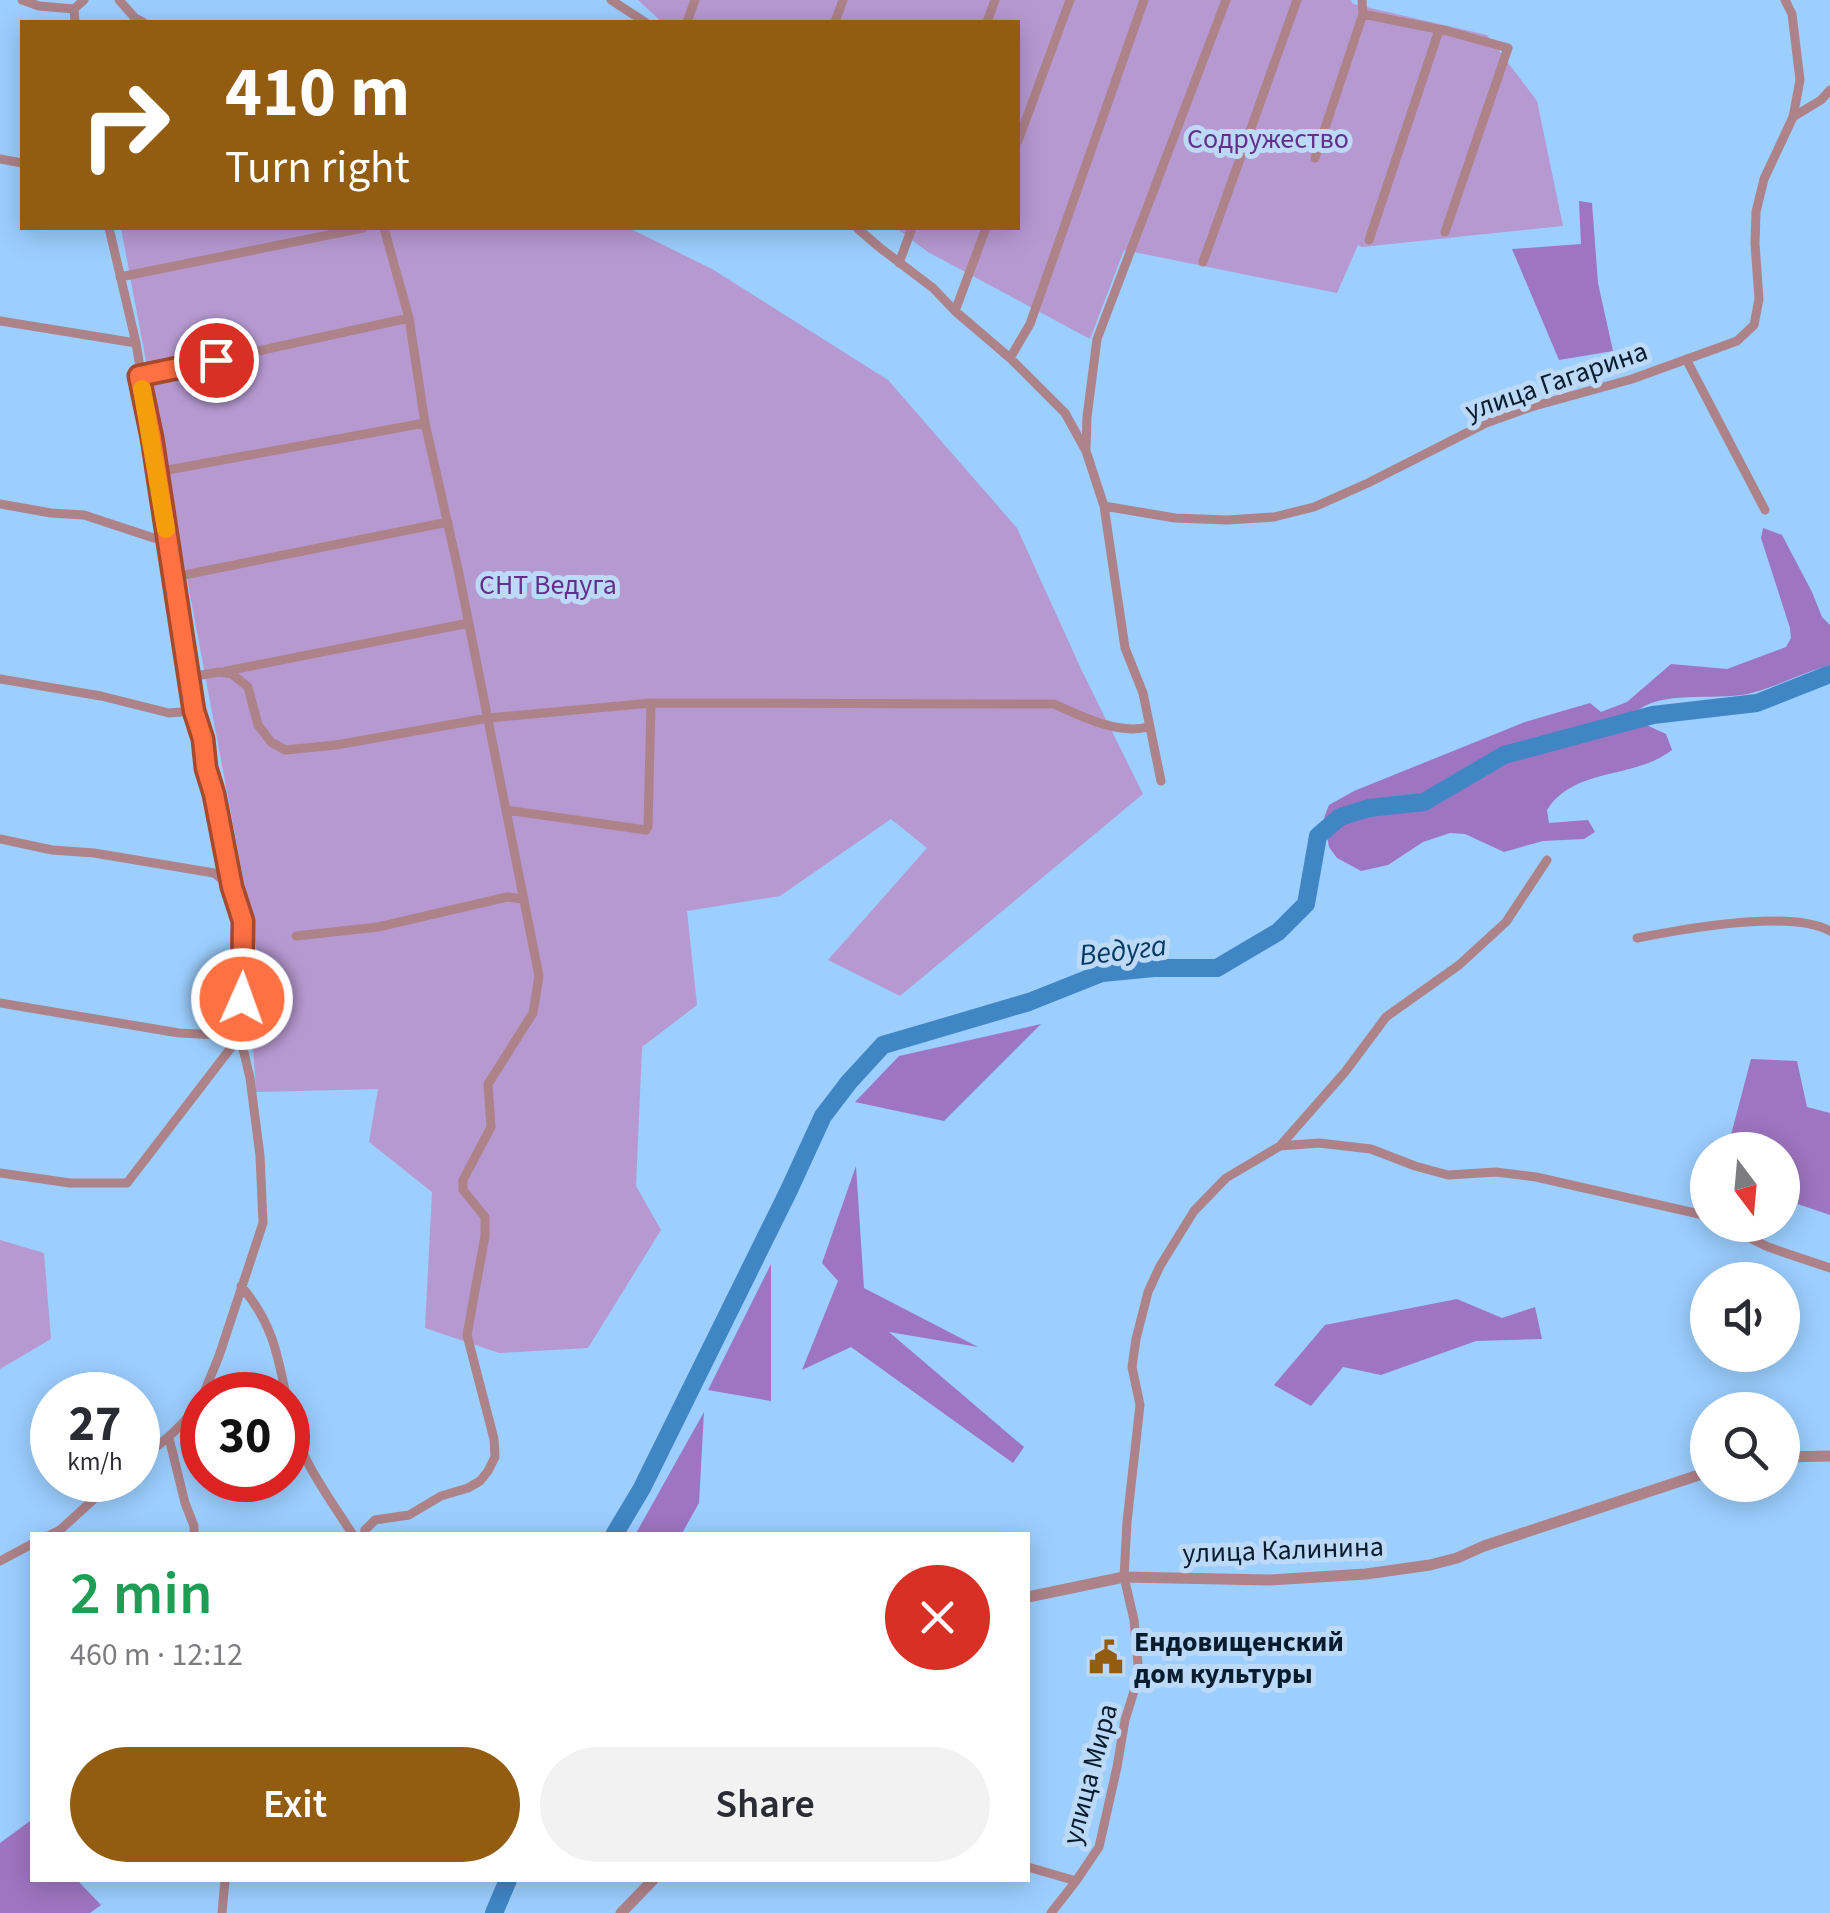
<!DOCTYPE html>
<meta charset="utf-8">
<style>
body{margin:0;font-family:"Source Sans 3",sans-serif;background:#f2f2f3;color:#2b2b33;height:100vh;display:flex;flex-direction:column;font-size:38px;white-space:nowrap}
*{box-sizing:border-box;margin:0}
p{font-size:32px;color:#7c7c81}
.icon{flex:none;width:55px;height:55px;fill:none;stroke:currentColor;stroke-width:2;stroke-linecap:round;stroke-linejoin:round}
.map{position:relative;flex:1;overflow:hidden}
.drawer{position:absolute;left:30px;top:1532px;width:1000px;height:350px;display:flex;flex-direction:column;background:#fff;border-radius:0px;box-shadow:0 5px 25px #0003}
.drawer>*{flex:none}
.banner{position:absolute;left:20px;top:20px;width:1000px;height:210px;border-radius:0px;box-shadow:0 5px 25px #0003;background:#925c11;color:#fff;overflow:hidden}
.needle{width:65px;rotate:164deg}
.buttons{position:absolute;left:1690px;top:1132px;display:grid;gap:20px}
.buttons a{display:grid;place-items:center;width:110px;height:110px;border-radius:50%;background:#fff;box-shadow:0 5px 25px #0003;font-size:50px}
.speed{position:absolute;left:30px;top:1372px;display:flex;gap:20px;font-size:50px;font-weight:700;text-align:center}
.speed>*{display:grid;place-content:center;width:130px;height:130px;border-radius:50%;background:#fff;box-shadow:0 5px 25px #0003;line-height:1}
.speed small{font-size:25px;font-weight:400}
.speed .limit{border:15px solid #d22;background:#fff;color:#111}
.pin{position:absolute;display:grid;place-items:center;width:85px;height:85px;color:#fff;margin:-42px;border:5px solid #fff;border-radius:50%;box-shadow:0 2px 10px #0007}
.me{position:absolute;width:110px;margin:-55px;rotate:2deg;stroke-linejoin:round;filter:drop-shadow(0 0 8px #0008)}
.turn{display:flex;align-items:center;gap:35px;height:210px;padding:0 40px;font-size:45px}
.turn .icon{width:130px;height:130px;stroke-width:2.5}
.turn b{display:block;font-size:70px;line-height:85px}
.round{display:grid;place-items:center;flex:none;width:105px;height:105px;border-radius:52px;background:#f2f2f3}
.headline{display:flex;align-items:center;justify-content:space-between;height:170px;padding:0 40px}
h1{font-size:60px;font-weight:600;line-height:75px;color:#1e9e55}
.primary-button{display:flex;gap:20px;margin-top:auto;padding:20px 40px}
.primary-button a{flex:1;height:115px;border-radius:60px;background:#925c11;color:#fff;font-size:40px;font-weight:600;line-height:115px;text-align:center}
.primary-button a+a{background:#f2f2f3;color:#2b2b33}
.map>svg:first-child{display:block}
.green{fill:#b699d1}
.forest{fill:#9e75c1}
.lines{fill:none;stroke-linecap:round;stroke-linejoin:round}
.river{stroke:#4086c5;stroke-width:18}
.minor{stroke:#ad8289;stroke-width:9}
.tertiary{stroke:#ad8289;stroke-width:11}
.route-casing{stroke:#a6492c;stroke-width:25}
.route{stroke:#ff7043;stroke-width:18}
.slow{stroke:#f59e0b;stroke-width:18}
.labels{text-anchor:middle;stroke-width:10;stroke-linejoin:round;paint-order:stroke}
.park-label{font-size:28px;fill:#642f8a;stroke:#bcd9f7}
.street-label{font-size:28px;fill:#081c2d;stroke:#bcd9f7}
.poi-label{font-size:28px;font-weight:bold;fill:#081c2d;stroke:#bcd9f7;text-anchor:start}
.water-label{font-size:30px;font-style:italic;fill:#033a64;stroke:#bcd9f7}
</style>
<div class="map">
<svg width="1830" height="1913" viewBox="0 0 1830 1913">
<rect width="100%" height="100%" fill="#9ccefe"/>
<path class="green" d="M638,0H1351L1353,4L1487,35L1537,101L1563,226L1362,247L1358,245L1337,293L1124,250L1090,339L928,252L896,228H1018V22H662Z
M121,228H629L712,269L888,380L1017,528L1082,671L1143,794L900,996L828,960L927,848L891,819L780,896L687,911L697,1005L642,1047L636,1186L661,1230L588,1348L499,1353L425,1328L432,1192L369,1142L378,1089L256,1092L253,1046L259,962Z
M0,1240L44,1253L51,1339L0,1369Z"/>
<path class="forest" d="M1579,201L1592,203L1598,283L1613,351L1559,360L1512,249L1581,244Z
M1763,528L1782,535L1812,592L1822,617L1830,625V665C1802,673 1776,687 1748,694C1715,701 1657,689 1634,714L1642,723L1666,734L1672,750C1634,780 1575,766 1547,810L1549,823L1588,820L1595,832L1584,839L1543,841L1504,852L1465,834L1450,833L1423,842L1388,865L1361,871L1337,858L1329,847L1324,818L1329,805L1354,791L1525,722L1590,703L1601,712L1627,702L1671,664L1727,669L1786,647L1791,638L1790,628L1761,538Z
M1041,1024L944,1121L855,1102L899,1056Z
M1751,1059L1797,1061L1807,1107L1830,1113V1215L1783,1199L1782,1150H1727Z
M856,1166L864,1288L978,1347L889,1332L1024,1447L1013,1463L851,1347L802,1370L838,1281L822,1263Z
M771,1264V1401L708,1390Z
M1457,1299L1502,1318L1535,1307L1542,1339L1476,1341L1381,1375L1343,1367L1311,1406L1274,1385L1325,1325Z
M704,1412L699,1503L681,1535H635Z
M30,1821L32,1824V1880H77L101,1905L90,1913H0V1843Z"/>
<g class="lines">
<path class="river" d="M614,1535L642,1488L789,1190L823,1116L849,1082L883,1045L1029,1002L1102,973L1154,968H1217L1278,932L1306,904L1318,836L1340,817L1369,808L1424,802L1504,755L1653,715L1757,703L1830,674
M494,1913L508,1880"/>
<path class="minor" d="M22,0L39,6L74,9
M119,0L135,18L143,22
M611,0L645,22
M1362,0L1363,14L1447,31L1508,48L1445,232
M75,22L74,9L84,0
M687,22L695,0
M835,22L843,0
M987,22L995,0
M1793,117L1821,100L1830,90
M1018,141L1070,0
M1315,158L1363,14
M0,159L22,163
M109,228L136,343L178,596L194,711L203,739L206,768L214,794L232,887L243,921L240,1036L250,1078L260,1156L263,1223L219,1356L203,1395
M857,228L879,247L933,288L955,311L1010,358L1065,413L1086,451L1104,506L1125,648L1143,693L1161,781
M1369,240L1439,30
M1203,262L1297,0
M899,263L912,228
M120,277L363,228
M955,311L986,228
M0,321L136,343
M1010,358L1030,324L1144,0
M1686,359L1765,510
M139,377L409,318
M1086,448L1087,417L1097,339L1226,0
M157,472L425,423
M0,504L51,513L84,515L169,543
M1104,506L1175,518L1227,520L1274,517L1314,507L1368,483L1486,423L1531,407L1632,379L1737,341L1754,325L1759,299L1755,244L1756,212L1764,179L1793,117L1800,80L1792,14L1785,0
M174,577L448,522
M226,671L469,623
M190,677L219,672L232,674L248,687L258,725L271,742L285,750L336,745L488,718L651,703
M0,679L101,696L169,713L194,711
M506,810L646,830L648,827L651,703L1054,704C1081,716 1118,735 1148,727
M0,839L52,850L94,853L214,873L232,887
M296,936L378,927L507,897L524,899
M1637,938C1683,929 1790,909 1830,931
M0,1003L179,1033L240,1036
M1280,1146L1319,1143L1371,1149L1415,1166L1448,1175L1496,1172L1536,1177L1708,1216
M0,1173L70,1183H127L240,1036
M1723,1225L1768,1247L1830,1268
M241,1286C271,1321 277,1351 286,1395
M288,1406C296,1455 327,1494 353,1535
M169,1438L185,1503L194,1526V1535
M138,1461C163,1442 187,1424 202,1396
M50,1535L60,1530L115,1480
M364,1535L365,1530L375,1520L409,1515L441,1496L468,1488L480,1481L488,1471L495,1457L494,1439L467,1335L485,1236V1217L463,1190V1180L491,1127L488,1084L533,1013L539,976L458,569L425,423L409,318L384,228
M0,1561L32,1544
M1028,1867L1076,1881
M222,1913L225,1880
M1051,1913L1076,1881L1099,1847L1117,1767L1125,1720L1139,1675L1134,1620L1124,1577L1127,1522L1140,1405L1132,1367L1136,1339L1148,1292L1160,1266L1194,1211L1226,1178L1280,1146L1345,1072L1386,1017L1459,965L1506,922L1547,860"/>
<path class="tertiary" d="M1782,1457L1830,1456
M1028,1597L1124,1577L1270,1580L1366,1574L1430,1565L1457,1558L1484,1546L1708,1472
M621,1913L653,1880"/>
</g>
<g class="lines">
<g class="route-casing">
<path id="route" d="M216,360L139,376L152,438L194,711L203,739L206,768L214,794L232,887L243,921L242,999"/>
</g>
<use href="#route" class="route"/>
<path class="slow" d="M142,389L166,529"/>
</g>
<defs>
<g id="civic-bare" transform="scale(2.7)"><path d="M-.6-6.5H3V-4.5H.6V-3L4-1V1h2V6H-6V1h2V-1L-.6-3ZM-1.2 2.5V6h2.4V2.5Z" fill="#925c11" stroke="#bcd9f7" stroke-width="2.5" paint-order="stroke"/></g>
</defs>
<g fill-rule="evenodd">
<use href="#civic-bare" x="1106" y="1657"/>
</g>
<g class="labels">
<g class="park-label">
<text x="1268" y="148">Содружество</text>
<text x="548" y="594">СНТ Ведуга</text>
</g>
<g class="street-label">
<text transform="translate(1556 380) rotate(-19)" y="10">улица Гагарина</text>
<text transform="translate(1283 1549) rotate(-2)" y="10">улица Калинина</text>
<text transform="translate(1089 1774) rotate(-75)" y="10">улица Мира</text>
</g>
<g class="poi-label">
<text x="1134" y="1651">Ендовищенский<tspan x="1134" dy="32">дом культуры</tspan></text>
</g>
<g class="water-label">
<text transform="translate(1123 950) rotate(-7)" y="10">Ведуга</text>
</g>
</g>
</svg>
<div class="buttons">
<a><svg class="needle" viewBox="-14 -14 28 28"><path d="M0-13l5 13h-10z" fill="#e53935"/><path d="M0 13l5-13h-10z" fill="#7c7c81"/></svg></a>
<a><svg class="icon" aria-label="sound" viewBox="0 0 24 24"><path d="M4 9h4l5-4v14l-5-4H4zM17 9q2 3 0 6"/></svg></a>
<a><svg class="icon" aria-label="search" viewBox="0 0 24 24"><circle cx="10" cy="10" r="6"/><path d="M15 15l6 6"/></svg></a>
</div>
<div class="speed"><div>27<small>km/h</small></div><div class="limit">30</div></div>
<div class="pin" style="left:216px;top:360px;background:#d93025"><svg class="icon" aria-label="arrive" viewBox="0 0 24 24"><path d="M6 21V4h12l-3 4 3 4H6"/></svg></div>
<svg class="me" style="left:242px;top:999px" viewBox="-20 -20 40 40"><circle r="17" fill="#ff7043" stroke="#fff" stroke-width="3"/><path d="M0-11L8 9 0 5-8 9z" fill="#fff"/></svg>
<div class="banner">
<div class="turn"><svg class="icon" aria-label="right" viewBox="0 0 24 24"><path d="M7 20v-9h11M14 6l5 5-5 5"/></svg><div><b>410 m</b>Turn right</div></div>
</div>
<section class="drawer">
<div class="headline"><div><h1>2 min</h1><p>460 m · 12:12</p></div><a class="round" style="background:#d93025;color:#fff"><svg class="icon" aria-label="close" viewBox="0 0 24 24"><path d="M6 6l12 12M18 6L6 18"/></svg></a></div>
<div class="primary-button"><a>Exit</a><a>Share</a></div>
</section>
</div>
